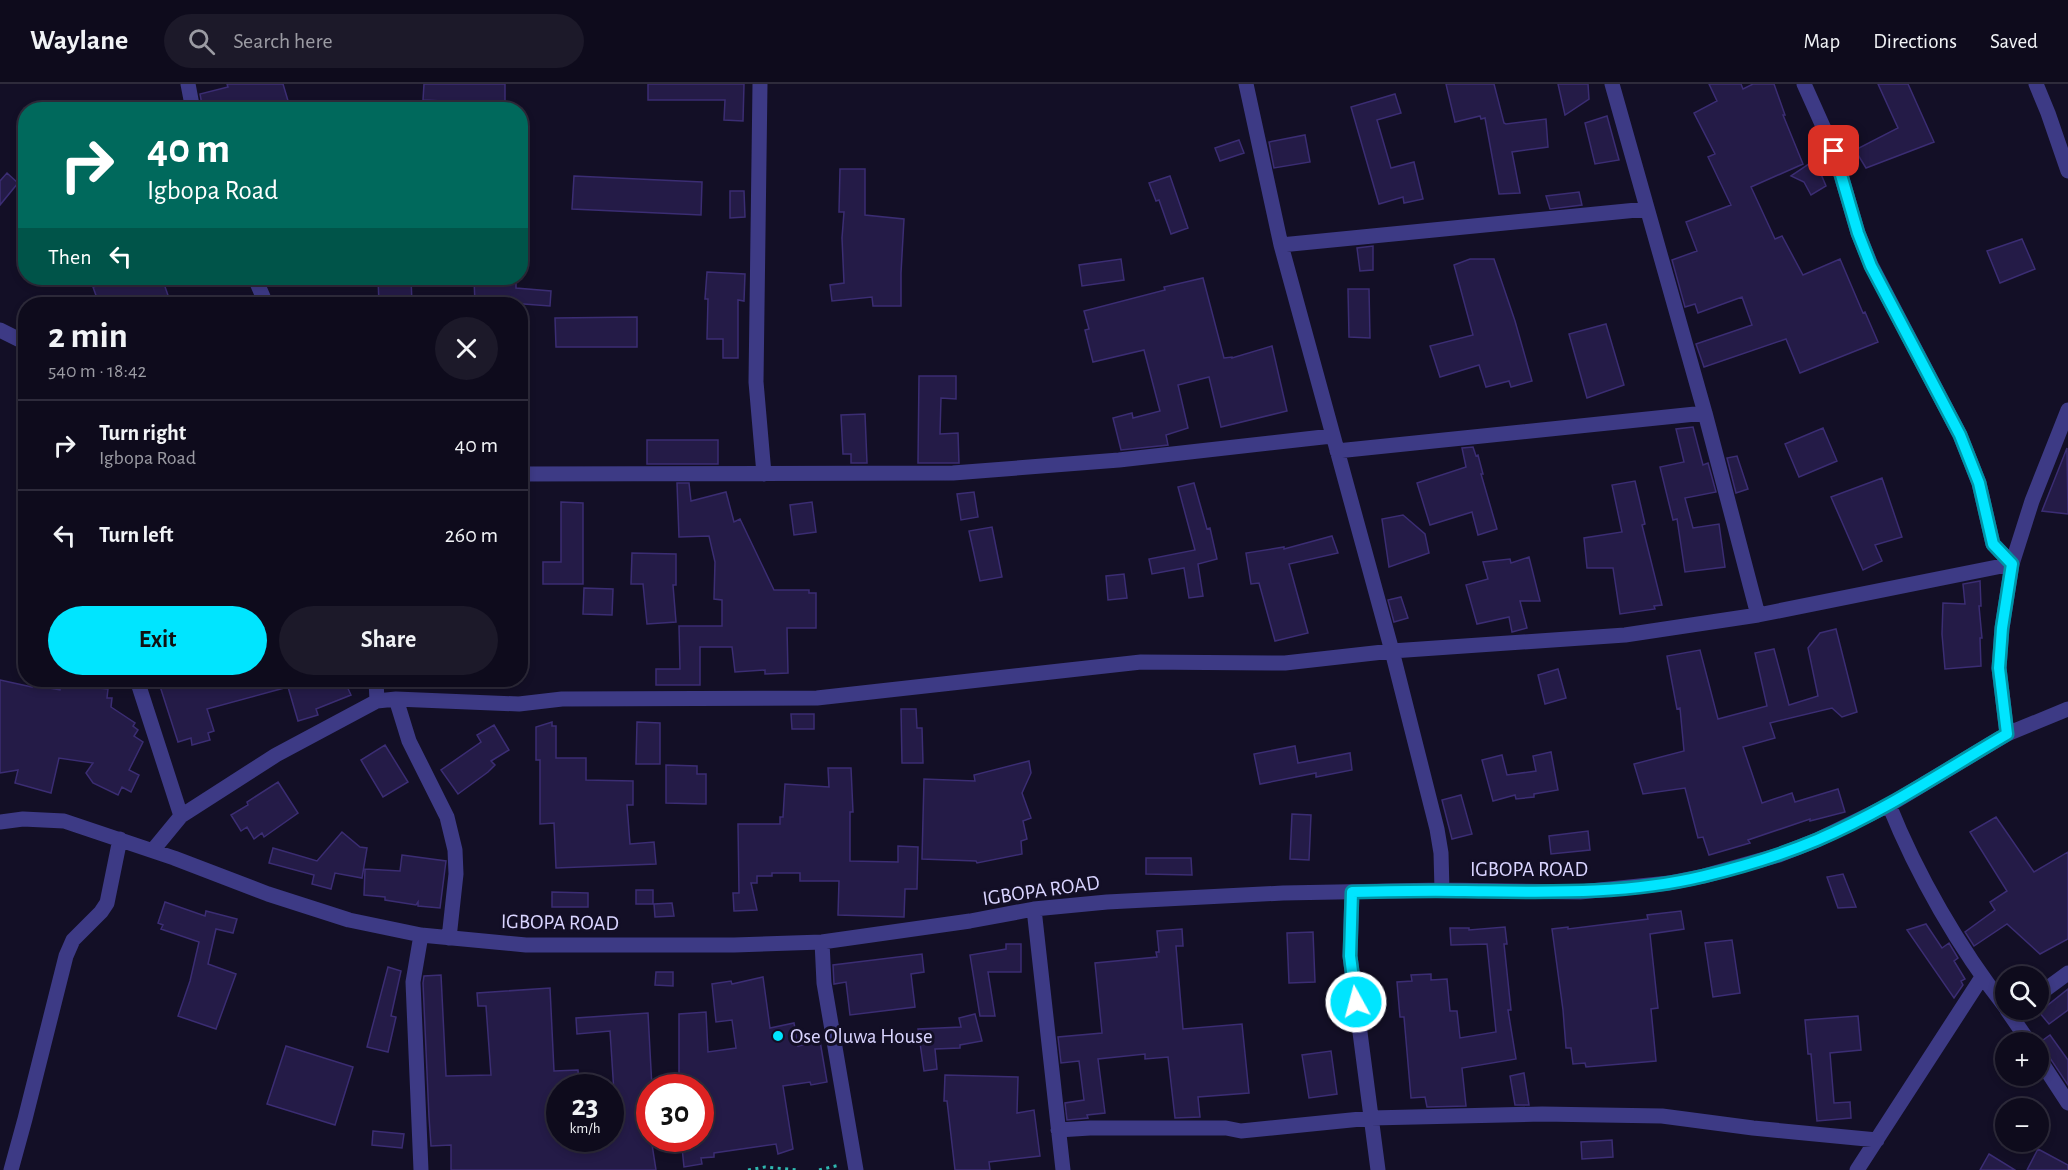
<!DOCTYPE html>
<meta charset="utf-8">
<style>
body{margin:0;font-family:"Alegreya Sans",sans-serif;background:#1c1929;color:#f1f3f6;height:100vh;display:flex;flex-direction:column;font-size:22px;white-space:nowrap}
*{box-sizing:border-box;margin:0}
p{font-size:20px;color:#9b9ba3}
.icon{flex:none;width:33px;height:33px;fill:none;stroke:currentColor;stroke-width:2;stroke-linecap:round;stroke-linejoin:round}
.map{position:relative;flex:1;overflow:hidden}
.drawer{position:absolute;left:18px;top:213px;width:510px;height:390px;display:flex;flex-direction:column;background:#0e0b1c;border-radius:24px;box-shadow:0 3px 9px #0003,0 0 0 2px #2e2b3b}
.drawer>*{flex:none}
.banner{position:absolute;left:18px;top:18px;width:510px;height:183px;border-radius:24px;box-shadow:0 3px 9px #0003,0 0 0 2px #2e2b3b;background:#00695c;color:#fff;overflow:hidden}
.buttons{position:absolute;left:1995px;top:882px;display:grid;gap:12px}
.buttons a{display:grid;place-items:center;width:54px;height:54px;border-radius:50%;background:#0e0b1c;box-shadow:0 3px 9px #0003,0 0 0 2px #2e2b3b;font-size:30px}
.speed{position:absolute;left:546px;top:990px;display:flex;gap:12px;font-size:30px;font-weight:700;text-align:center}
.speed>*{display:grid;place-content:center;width:78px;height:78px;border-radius:50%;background:#0e0b1c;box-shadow:0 3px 9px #0003,0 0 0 2px #2e2b3b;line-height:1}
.speed small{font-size:15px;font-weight:400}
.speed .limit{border:9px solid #d22;background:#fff;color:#111}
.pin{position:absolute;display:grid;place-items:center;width:51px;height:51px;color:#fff;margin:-26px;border-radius:12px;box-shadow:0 3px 9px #0006}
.me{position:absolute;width:66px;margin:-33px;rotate:353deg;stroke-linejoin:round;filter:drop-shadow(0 0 4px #0008)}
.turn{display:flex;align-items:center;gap:21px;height:126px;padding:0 30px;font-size:27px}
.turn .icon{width:78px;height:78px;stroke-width:2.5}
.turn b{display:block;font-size:42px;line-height:51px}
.then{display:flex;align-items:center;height:57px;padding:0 30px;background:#0003;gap:12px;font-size:22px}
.round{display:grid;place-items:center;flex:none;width:63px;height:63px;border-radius:32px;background:#1c1929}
.overview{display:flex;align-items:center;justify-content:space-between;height:102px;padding:0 30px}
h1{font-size:36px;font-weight:700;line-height:45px}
.cta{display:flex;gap:12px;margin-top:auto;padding:12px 30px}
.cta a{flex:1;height:69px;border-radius:36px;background:#00e5ff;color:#111;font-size:24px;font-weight:700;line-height:69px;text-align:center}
.cta a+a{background:#1c1929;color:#f1f3f6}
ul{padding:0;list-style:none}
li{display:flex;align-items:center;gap:18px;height:90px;padding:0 30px;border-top:2px solid #2e2b3b}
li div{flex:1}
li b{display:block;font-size:22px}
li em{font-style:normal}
header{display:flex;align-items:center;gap:36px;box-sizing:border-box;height:84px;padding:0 30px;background:#0e0b1c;border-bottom:2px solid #2e2b3b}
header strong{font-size:28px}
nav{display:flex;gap:33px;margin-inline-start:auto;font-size:21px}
.search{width:420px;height:54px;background:#1c1929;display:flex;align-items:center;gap:15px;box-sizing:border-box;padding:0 21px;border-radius:33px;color:#9b9ba3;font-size:22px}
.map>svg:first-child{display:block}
.building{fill:#241b47;stroke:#3b2d73;stroke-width:1.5}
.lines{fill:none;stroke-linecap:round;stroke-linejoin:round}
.path{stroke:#2fb8b0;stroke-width:3;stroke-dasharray:3 4.5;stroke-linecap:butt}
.minor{stroke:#3d3a85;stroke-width:15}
.route-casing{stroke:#0095a6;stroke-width:15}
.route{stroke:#00e5ff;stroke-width:10}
.poi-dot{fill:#00e5ff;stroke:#130f26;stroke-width:2}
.labels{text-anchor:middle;stroke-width:6;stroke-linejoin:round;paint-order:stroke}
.street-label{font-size:21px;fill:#d9d4ff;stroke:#130f26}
.poi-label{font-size:21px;fill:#d9d4ff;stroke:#130f26;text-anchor:start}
</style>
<header>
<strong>Waylane</strong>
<div class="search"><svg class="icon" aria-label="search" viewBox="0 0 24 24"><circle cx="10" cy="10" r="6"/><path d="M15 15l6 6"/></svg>Search here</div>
<nav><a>Map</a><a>Directions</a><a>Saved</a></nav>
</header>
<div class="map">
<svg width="2068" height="1086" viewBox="0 0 2068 1086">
<rect width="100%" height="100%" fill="#130f26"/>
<path class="building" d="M227,0H283L289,20L270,26H226L224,20L203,26L200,10L228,3Z
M424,0H505V20L423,16Z
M648,0H744L743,37L724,36L725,16H648Z
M1446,0H1494L1504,39L1506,40L1546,35L1548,63L1512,68L1520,109L1499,110L1485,34L1481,35L1480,32L1455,38Z
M1558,0H1588L1589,15L1565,31Z
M1709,0H1741L1743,5L1753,0H1774L1785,31H1783L1803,80L1751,103L1775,155L1782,152L1803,191L1840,175L1863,229L1865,228L1878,258L1800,289L1786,255L1704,283L1696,260L1752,241L1742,213L1698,229L1695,220L1685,223L1672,176L1697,167L1686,138L1731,121L1708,73L1715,70L1694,29L1717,17Z
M1878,0H1908L1934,58L1866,84L1855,66L1898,44Z
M1395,10L1401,29L1377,36L1391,84L1414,78L1423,115L1404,119L1403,113L1379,120L1351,23Z
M1607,32L1619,76L1595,80L1585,39Z
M1305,51L1310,78L1274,84L1269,58Z
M1239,56L1244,69L1220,77L1215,64Z
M1815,76L1826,102L1811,111L1804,98L1791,92Z
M840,85H865V131L904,135L901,189V222H873L872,213L832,217L830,201L844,199L842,154L844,128H839Z
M7,89L18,99L0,121V97Z
M574,92L702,98L701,131L572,125Z
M1170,92L1188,144L1171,150L1159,116L1156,117L1149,99Z
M730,107H744L745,133L730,134Z
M1579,108L1582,121L1550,125L1546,112Z
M2022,155L2035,185L2000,199L1987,167Z
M1373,162V186L1360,187L1357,164Z
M1121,175L1124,196L1082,202L1079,181Z
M1470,175H1494L1515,237L1532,297L1511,303L1509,297L1486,303L1479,281L1440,293L1430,262L1473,251L1454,181Z
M707,188L745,190L744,217L738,216V274H723V255H707L708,215H705Z
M104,194H162L171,220H99L93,203L107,199Z
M378,194H411L412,220H379Z
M474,194H516V204L551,207L550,222L510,219L475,220Z
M1203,194L1224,274L1232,273V274L1272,262L1287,327L1221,343L1209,293L1178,301L1188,344L1166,351L1168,361L1121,366L1113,334L1132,329L1133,334L1160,327L1144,266L1093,278L1085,246L1089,245L1084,227L1165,206L1164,203Z
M1348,205H1369L1370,254L1349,253Z
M637,233V263H556L555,234Z
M1606,240L1624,301L1587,314L1569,250Z
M919,292H956V315L941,314L940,350L958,349L959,379H918Z
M865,330L867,379H851V370H843L841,331Z
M1693,343L1703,381L1708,379L1716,408L1685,414L1693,444L1719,440L1725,483L1685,488L1677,435L1673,436L1660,383L1684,378L1676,345Z
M1823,344L1837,377L1799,393L1785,360Z
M647,356H718V380H647Z
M1473,363L1476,372L1478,371L1483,390H1481L1497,445L1478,451L1472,428L1430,441L1417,399L1466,383L1462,364Z
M2067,364L2068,430L2042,427Z
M1737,372L1748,405L1736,409L1727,374Z
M1882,394L1902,453L1875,461L1882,477L1863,486L1831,413Z
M1635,397L1645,440L1642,441L1662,521L1654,522L1655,525L1620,530L1613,484H1587L1584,454L1622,448L1612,401Z
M677,399H689L691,417L726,408L734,438L740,435L774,506H809V509H816V544H787L788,589L765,590V586L735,588L732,563H700V601H656V585H680L679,542H722V516L714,515L715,478L709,452L679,453Z
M1194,399L1207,445L1210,444L1217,475L1198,480L1203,512L1189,514L1184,484L1152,490L1149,475L1195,466L1178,403Z
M974,408L978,433L961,436L957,410Z
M561,418L583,419V500H543V478H561Z
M812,418L816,448L794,451L790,421Z
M1403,431L1425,450L1429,469L1389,483L1382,435Z
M992,443L1002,493L980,497L969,447Z
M1332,452L1338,469L1289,480L1308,549L1275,557L1259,499L1251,500L1246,469L1284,463V465Z
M632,469L676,470V501H673L676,538L647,540L643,500H631Z
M1529,473L1540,517H1520L1527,544L1512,548L1509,533L1477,540L1466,501L1488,495L1483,478L1510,475L1511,479Z
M1124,490L1127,514L1108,516L1106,492Z
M1980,497L1981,522H1979L1982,554H1980L1981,582L1945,585L1942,550L1943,519L1965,520L1963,500Z
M584,504L613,505L612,531L583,530Z
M1401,513L1408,534L1394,538L1388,516Z
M1836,545L1857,628L1842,633L1832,624L1770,639L1775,654L1743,663L1762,719L1792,709L1795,718L1838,705L1845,728L1810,737V735L1748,756L1750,759L1709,771L1703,753L1698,754L1685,704L1643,710L1634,680L1684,667L1680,624L1677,625L1667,572L1700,566L1718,635L1767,622L1755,569L1774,565L1789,621L1818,612L1808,564L1820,549Z
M1558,585L1566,614L1545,620L1538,591Z
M0,596L32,603V601L60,606L61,600L108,605L107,614H112L111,623L135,639L133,642L138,646L134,652L143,658L129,686L139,691L131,708L122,703L118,711L93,699L86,689L93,679L59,674L51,709L15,699L18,686L0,689Z
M158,596H344L351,611L316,625L318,631L298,637L288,603L207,625L214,647L208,649L210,656L192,661L191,654L178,658Z
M901,625H916L917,644H922L923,679H902Z
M791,630H814V645H792Z
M552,638V642H556V674H586V696L633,697V721H627L630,760L654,758L656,780L556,784L554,739L540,740V676H536V643Z
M637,638L660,639V680H636Z
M494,641L509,666L491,677L495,681L488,688L458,710L441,686L481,658L477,651Z
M385,661L408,698L383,713L361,676Z
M1295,662L1298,679L1350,669L1352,686L1316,693V689L1260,700L1254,670Z
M1551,668L1558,706L1534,710V713L1516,715L1515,711L1493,717L1482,676L1502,671L1507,691L1536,687L1533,672Z
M1029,677L1031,689L1022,709L1031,734L1023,737L1027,755L1021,757L1022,770L977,779L976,777L922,775L924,695L975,697L974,691Z
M666,681L697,682V690H706V720L666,719Z
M828,684H851L853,728H850V777L898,778V762L918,763L917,805H905L904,833L838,831L839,797H800V789H772V792H757V799H751L757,826L734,827L733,809H739L738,740H780V733H783L785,700L829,703Z
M278,698L298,729L264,753L262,749L254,755L247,743L241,747L231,731L248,721L247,718Z
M1461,711L1472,750L1452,755L1442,716Z
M1292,730L1311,731L1309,776L1290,775Z
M1996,733L2034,788L2068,768V855L2040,870L2007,840L1974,862L1965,848L1995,826L1990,818L2007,807L1970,748Z
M1588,747L1590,766L1551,770L1549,752Z
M342,748L360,763L367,764L362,794L335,789L331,805L312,800L314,791L269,779L273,764L317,777Z
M402,771L446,777L440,824L418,822V818L416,821L385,816V813L364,811L365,785L400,787Z
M1146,774H1191L1192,791L1146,790Z
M1843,790L1856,823L1838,824L1827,793Z
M636,806H653V820H636Z
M552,808L588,809V823H552Z
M165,818L205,832L206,827L237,835L233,849L216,845L208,880L236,890L216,945L178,932L190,897L199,858L161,845L163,841L158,839Z
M672,819L674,832L655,833L654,820Z
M1681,827L1684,845L1650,850L1658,924L1651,925L1656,977L1586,983L1585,979L1573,980L1571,964H1566L1563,926L1552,845L1568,843V845L1648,835L1647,831Z
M1926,840L1942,864L1949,859L1958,874L1954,877L1965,895L1961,897L1963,901L1954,914L1907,846Z
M1505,843L1507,860H1504L1511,926H1508L1516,975L1462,984L1466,1022L1427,1023L1425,1013L1411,1014L1404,933H1400L1397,898L1412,897L1411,891L1431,890V896L1447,895L1450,927H1457L1460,954L1496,948L1487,860L1451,861L1450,844H1469V846Z
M1182,845L1183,862H1176L1183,945L1242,940L1249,1009L1198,1013L1200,1033L1175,1034L1168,973L1145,975V970L1098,975L1105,1029L1087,1031L1088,1034L1067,1036L1065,1019L1084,1016L1079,977L1061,979L1058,953L1102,949L1095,879L1157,873L1156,868H1159L1157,847Z
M1313,848L1315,898L1289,899L1287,849Z
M1732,856L1740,909L1713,913L1705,859Z
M1006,860H1021V888H988L995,932H980L970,871L1006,865Z
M922,870L924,888L911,890L915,923L850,931L846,898L834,900L833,881Z
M388,883L401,887L391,932L396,933L388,968L367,963Z
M656,888H673V902L655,901Z
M441,891L446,992L491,991L486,922H478L477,909L550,904L554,987L578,986L579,1004H560V1054H610V1024H615L610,947L577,950L576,934L648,929L652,1004H650V1019L646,1020L650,1054H651L656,1086H451V1061L431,1062L429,1033L423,899L424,892Z
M763,893L770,944L794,939L798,962L820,957L827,998L811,1001L810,998L783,1002L793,1065L778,1070L776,1060L714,1069V1073L701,1074L702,1080L684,1083L681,1054H700V1004H679V930L706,928L708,968L736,964L732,936L716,938L712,900L731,897L732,900Z
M2068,905V926L2049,940L2039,928Z
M975,930L982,957L960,961V964L935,965L937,985L924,987L918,945L961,943L959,934Z
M1858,932L1861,966L1830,969L1834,1019L1850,1018L1851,1034L1817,1037L1811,970H1808L1805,936Z
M2050,951L2068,976V1001L2046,968L2038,963L2039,959Z
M286,962L353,983L335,1041L267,1020Z
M1331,967L1337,1010L1309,1014L1302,971Z
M1524,989L1529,1021H1515L1510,992Z
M945,991L1018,993L1017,1029L1034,1026L1040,1072L989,1078L990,1086H955L947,1017H944Z
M373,1047L404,1050L402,1064L372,1061Z
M1612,1056L1613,1073L1582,1075L1581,1058Z
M2038,1065L2068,1081V1086H2027Z
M1989,1070L2015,1086H1980Z"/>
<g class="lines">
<path class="path" d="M748,1086L765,1083L799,1086
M819,1086L840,1081"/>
<path class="minor" d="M188,0L193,26
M760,0L756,298L764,390
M1246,0L1281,161L1392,567L1437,745L1441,769L1442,806
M1612,0L1705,329
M1804,0L1834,67L1858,149L1871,181L1960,351L1979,399L1993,460L2012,480
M2036,0L2048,29L2068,87
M1281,161L1647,125
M255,194L266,220
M0,246L26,259
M1337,367L1705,329L1758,531L2012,480
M520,390L953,389L1119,376L1332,352
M137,596L181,732
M376,596L377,617L396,615L409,657L447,733L455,766L456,790L449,854
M396,615L519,620L562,615L817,614L1141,578L1285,579L1392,567L1625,551L1758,531
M2007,650L1999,584L2002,544L2012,480L2032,417L2068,326
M1889,721C1917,791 1959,864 2006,924
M0,738L23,735L64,737L174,774L268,810L349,836L421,851L526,861H734L822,858L970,837L1034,825L1107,818L1283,809L1442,806L1580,808L1669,799L1704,792L1779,771L1817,756L1889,721L2007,650L2068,625
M153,766L181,732L276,671L377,617
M1352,808L1350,872L1378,1086
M1034,825L1063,1086
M822,858L824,899L856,1086
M2038,911L2068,889
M2007,926L2029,958
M2038,973L2068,1019
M1058,1046L1090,1044H1226L1241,1047L1371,1034L1542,1030L1662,1032L1753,1044L1877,1056
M11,1086L25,1035L66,872L73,856L101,828L107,819L120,755
M421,1086L413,898L421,851
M1857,1086L1982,893"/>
</g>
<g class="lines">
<g class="route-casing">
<path id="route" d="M1356,918L1350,872L1352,808C1390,807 1428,806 1465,807C1545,808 1626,811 1704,792C1742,783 1781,771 1817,756C1883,728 1944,687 2007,650L1999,584L2002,544L2012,480L1993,460L1979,399L1960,351L1871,182L1858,149L1834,67"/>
</g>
<use href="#route" class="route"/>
</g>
<circle class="poi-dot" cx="778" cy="952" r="6"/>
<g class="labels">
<g class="street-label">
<text x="1529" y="792">IGBOPA ROAD</text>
<text transform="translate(1041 806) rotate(-8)" y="7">IGBOPA ROAD</text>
<text transform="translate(560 838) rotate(1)" y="7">IGBOPA ROAD</text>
</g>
<g class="poi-label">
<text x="790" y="959">Ose Oluwa House</text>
</g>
</g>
</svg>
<div class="buttons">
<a><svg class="icon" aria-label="search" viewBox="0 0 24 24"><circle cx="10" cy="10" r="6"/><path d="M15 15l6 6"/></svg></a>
<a>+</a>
<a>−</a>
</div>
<div class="speed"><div>23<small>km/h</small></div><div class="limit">30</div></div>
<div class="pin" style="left:1834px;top:67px;background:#d93025"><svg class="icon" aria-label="arrive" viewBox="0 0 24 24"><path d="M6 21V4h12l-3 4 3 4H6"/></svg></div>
<svg class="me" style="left:1356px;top:918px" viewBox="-20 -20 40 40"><circle r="17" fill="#00e5ff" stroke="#fff" stroke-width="3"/><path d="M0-11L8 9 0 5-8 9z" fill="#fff"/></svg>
<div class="banner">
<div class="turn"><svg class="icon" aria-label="right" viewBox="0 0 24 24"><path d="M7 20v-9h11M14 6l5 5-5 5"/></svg><div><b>40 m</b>Igbopa Road</div></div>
<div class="then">Then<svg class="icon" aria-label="left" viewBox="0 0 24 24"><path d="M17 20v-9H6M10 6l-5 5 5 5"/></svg></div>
</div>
<section class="drawer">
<div class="overview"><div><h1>2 min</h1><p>540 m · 18:42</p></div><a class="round"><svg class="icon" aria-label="close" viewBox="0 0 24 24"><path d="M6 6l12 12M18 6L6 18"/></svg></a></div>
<ul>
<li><svg class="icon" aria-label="right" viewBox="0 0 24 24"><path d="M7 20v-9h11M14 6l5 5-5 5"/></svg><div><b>Turn right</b><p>Igbopa Road</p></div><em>40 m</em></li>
<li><svg class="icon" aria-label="left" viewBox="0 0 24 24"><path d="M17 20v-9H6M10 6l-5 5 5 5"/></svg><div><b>Turn left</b></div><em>260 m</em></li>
</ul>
<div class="cta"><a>Exit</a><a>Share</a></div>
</section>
</div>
